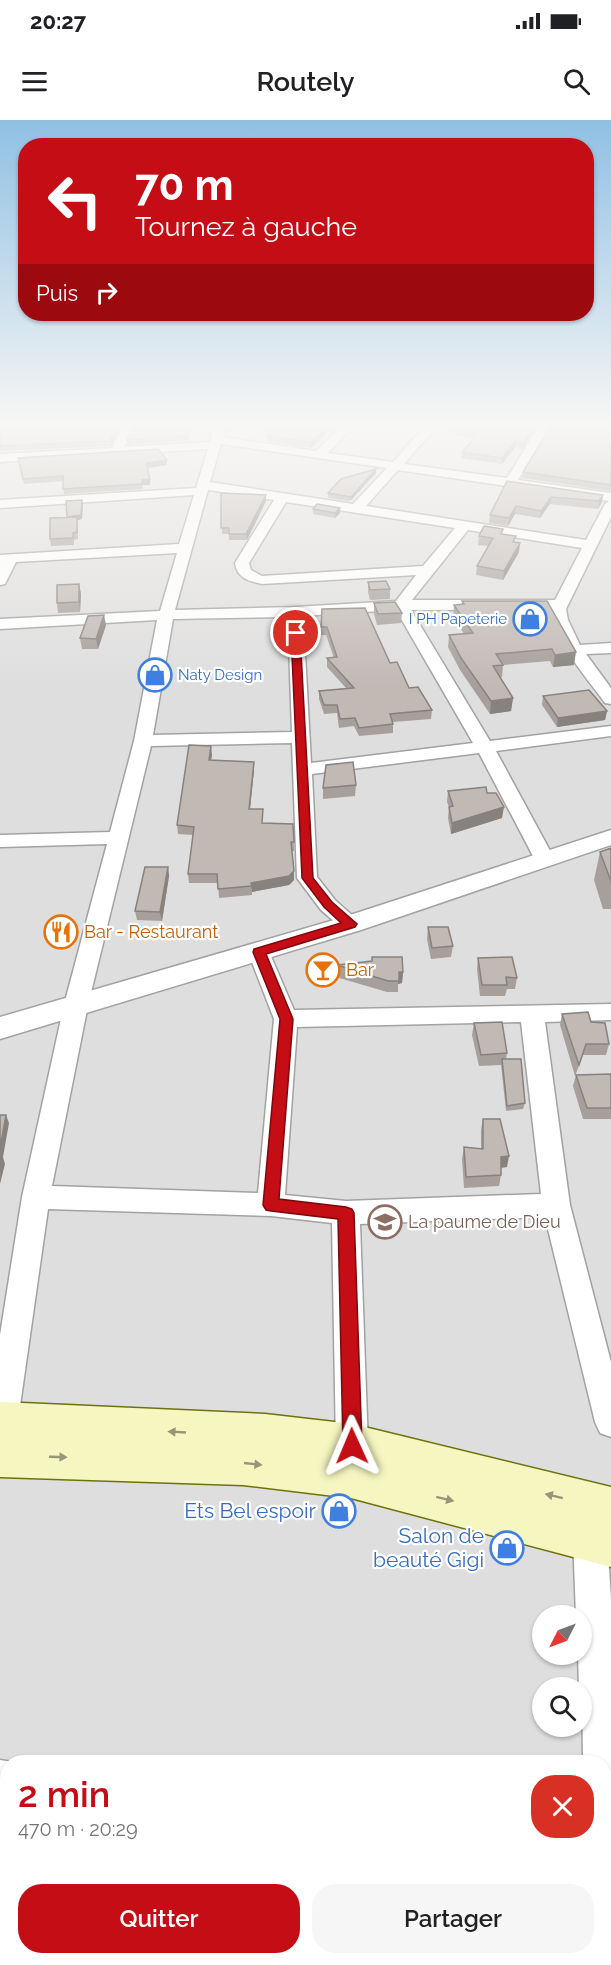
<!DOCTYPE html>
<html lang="fr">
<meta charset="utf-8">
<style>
body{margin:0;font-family:Raleway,sans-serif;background:#f6f6f6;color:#202124;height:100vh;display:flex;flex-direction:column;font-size:22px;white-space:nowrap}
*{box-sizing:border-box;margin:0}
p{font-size:20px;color:#757577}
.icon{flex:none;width:33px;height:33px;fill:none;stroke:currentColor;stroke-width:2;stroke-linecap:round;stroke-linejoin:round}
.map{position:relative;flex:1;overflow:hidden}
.sheet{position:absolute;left:0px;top:1635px;width:612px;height:210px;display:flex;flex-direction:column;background:#fff;border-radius:24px 24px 0 0;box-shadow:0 2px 4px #0004}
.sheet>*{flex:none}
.top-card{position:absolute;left:18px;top:18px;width:576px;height:183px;border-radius:24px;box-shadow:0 2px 4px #0004;background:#c40d14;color:#fff;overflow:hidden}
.needle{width:39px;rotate:228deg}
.fabs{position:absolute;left:532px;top:1485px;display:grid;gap:12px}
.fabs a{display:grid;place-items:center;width:60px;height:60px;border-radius:50%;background:#fff;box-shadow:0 2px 4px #0004;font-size:30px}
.pin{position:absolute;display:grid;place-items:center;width:51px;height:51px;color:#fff;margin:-26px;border:3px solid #fff;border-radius:50%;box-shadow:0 2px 6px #0007}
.me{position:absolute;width:66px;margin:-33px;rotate:359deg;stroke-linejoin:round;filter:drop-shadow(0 0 4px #0008)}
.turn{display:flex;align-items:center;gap:21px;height:126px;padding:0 18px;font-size:27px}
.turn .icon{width:78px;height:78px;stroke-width:2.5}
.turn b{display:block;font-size:42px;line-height:51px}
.then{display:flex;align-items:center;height:57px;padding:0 18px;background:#0003;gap:12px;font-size:22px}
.round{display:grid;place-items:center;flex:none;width:63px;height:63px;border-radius:24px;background:#f6f6f6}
.headline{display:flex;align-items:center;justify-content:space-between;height:102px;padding:0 18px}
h1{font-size:36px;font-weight:600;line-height:45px;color:#c40d14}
.action{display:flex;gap:12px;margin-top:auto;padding:12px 18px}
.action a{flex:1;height:69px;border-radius:24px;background:#c40d14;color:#fff;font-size:24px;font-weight:600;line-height:69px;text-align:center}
.action a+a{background:#f6f6f6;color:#202124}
.status{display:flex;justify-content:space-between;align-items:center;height:42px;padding:0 30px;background:#fff;direction:ltr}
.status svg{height:16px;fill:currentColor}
header{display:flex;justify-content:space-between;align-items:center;height:78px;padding:0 18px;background:#fff;font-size:27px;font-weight:600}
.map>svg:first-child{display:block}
.residential{fill:#dfdede;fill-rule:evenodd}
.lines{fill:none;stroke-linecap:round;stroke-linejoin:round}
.minor-casing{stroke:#a2a2a2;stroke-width:3}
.tertiary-casing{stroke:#a2a2a2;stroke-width:3}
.secondary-casing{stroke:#6c730c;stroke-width:3}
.minor{fill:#fff;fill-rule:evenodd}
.tertiary{fill:#fff;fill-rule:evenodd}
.secondary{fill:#f5f6c0;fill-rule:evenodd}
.wall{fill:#a69f9b}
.shaded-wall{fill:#87827e}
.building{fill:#c1b9b4;stroke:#87827e;stroke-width:1.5}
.oneway{fill:#969678}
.route{fill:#c40d14;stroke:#7f080d;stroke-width:1.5}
.labels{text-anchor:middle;stroke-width:4.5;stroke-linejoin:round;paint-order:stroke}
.far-shop-label{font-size:15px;fill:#366cbe;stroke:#fff;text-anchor:end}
.food-label{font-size:18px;fill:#c56008;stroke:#fff;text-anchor:start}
.education-label{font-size:18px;fill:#785e54;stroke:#fff;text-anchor:start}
.near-shop-label{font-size:21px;fill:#366cbe;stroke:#fff;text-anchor:end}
</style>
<div class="status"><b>20:27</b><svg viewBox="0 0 49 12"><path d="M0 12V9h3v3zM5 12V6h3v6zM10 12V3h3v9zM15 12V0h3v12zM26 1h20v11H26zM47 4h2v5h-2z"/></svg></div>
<header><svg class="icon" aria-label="menu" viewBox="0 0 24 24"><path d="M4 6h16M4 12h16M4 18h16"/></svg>Routely<svg class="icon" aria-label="search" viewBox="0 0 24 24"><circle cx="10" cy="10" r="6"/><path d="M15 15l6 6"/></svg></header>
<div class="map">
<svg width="611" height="1845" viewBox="0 0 611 1845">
<rect width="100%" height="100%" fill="#f0ede8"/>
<path class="residential" d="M0,306H611V1845H0ZM543,1496H582V1534H543ZM543,1568H582V1606H543ZM8,1642H604V1838H8Z"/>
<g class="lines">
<g class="minor-casing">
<path id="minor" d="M0,306H6L4,313L0,314Z
M123,306H135L124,327L210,322L214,306H226L223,317L316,331L342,306H354L328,333L393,342L425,306H437L404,344L507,358L539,306H551L518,360L611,373V397L566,489L568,500L580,525L611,523V533L586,534L611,568V584L605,583C584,554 557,525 551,490H411L490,621L611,606V616L496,631L554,738L551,742L544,744L537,742L534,738L479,633L312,654L317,757L335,780L362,804L359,809L351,811L343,809L321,790L297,758L292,623L151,626L88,885L52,1066L258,1073L274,899L248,832L251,827L259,825L267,827L294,890L611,884V900L545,902L570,1085L611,1242V1317L600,1313L595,1302L545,1097L360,1104L368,1326L363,1337L352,1342L341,1337L336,1326L332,1103L271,1096L48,1089L16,1314L11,1325L0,1330V1215L22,1077L64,885L107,724L0,727V715L110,712L134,621L157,500L0,509V499L160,491L177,433L16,442L5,464L0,465V435L179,424L194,375L0,388V380L196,368L208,329L0,342V334L112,328ZM221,324L387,348L353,384L210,362ZM398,350L609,381L605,384L586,420L366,386ZM208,370L274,380L235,443C237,458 248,461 262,464L416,455L396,481L295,487L175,490ZM286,382L455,408L423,446L262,456L251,450L249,443ZM468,410L582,428L555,480H412ZM396,490L473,623L311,643L303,496ZM288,497L292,612L153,615L173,499ZM521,902L541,1074L346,1081L285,1075L297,907Z
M590,1400L602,1405L607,1417L611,1479V1658L604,1660V1642H583L582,1568H579L578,1534H582V1496H576L573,1417L578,1405Z
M0,1640L13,1642H8V1680H0Z
M604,1672L611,1675V1784L604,1781Z
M194,1838H236L235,1845H193Z"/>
</g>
<g class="tertiary-casing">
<path id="tertiary" d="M611,710V725L361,810L0,919V897L341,798Z"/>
</g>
<g class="secondary-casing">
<path id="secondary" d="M0,1282L265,1294L352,1304L611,1367V1447L351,1378L243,1365L0,1357Z"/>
</g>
<use href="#minor" class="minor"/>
<use href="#tertiary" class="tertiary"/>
<use href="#secondary" class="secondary"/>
</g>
<path class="wall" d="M122,306L111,326L0,331V311Z
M189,306V320L128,325L127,320Z
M276,306H334L311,328L267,321L266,316Z
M457,306H537L522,330L516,326L502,344L461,338L462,332L474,318L454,315L455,310Z
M611,306V369L610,371L522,358L523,352Z
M167,340V345L147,348L150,365H142L143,369L64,374L63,361L24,364L19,343Z
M376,353L350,381L328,378V373Z
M507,361L603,375L602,382L598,389L550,384L540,398L515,394L508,406L489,403L490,395Z
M221,373L266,375V381L247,420H229V414H222Z
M83,385L82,399L77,400L78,419L74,420V425L51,426L50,419L67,397Z
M313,389L340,393L335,398L313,394Z
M503,415L515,422L519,432L503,460L476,455L477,446L488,426L478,425L479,416Z
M368,462L390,469V479L370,480L368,472Z
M79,464L81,474L80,492L58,493L57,483Z
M462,481H547L574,545L553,547L550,541L503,545L502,557L500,558L513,578L511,591L490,594L460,550L448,527L449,515L464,514L453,497L454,485L462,484Z
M374,483L402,493L401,503L377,505L374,494Z
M322,489L390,543L409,568L432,590L431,599L393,602V613L359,616L354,606L339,608L337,593L324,594L319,579V571L346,568L327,547V538H334L326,515H321Z
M106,505L98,529H82L80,518Z
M543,576L607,591L605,600L557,607L542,585Z
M212,635L211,641L254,650L250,689H263L262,703L293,704L294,731H292L294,760L289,765L252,772V775L219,778L218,763H189L188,754L193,715L178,714L177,705Z
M356,665L355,676L323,679V668Z
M448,671L487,673L502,698L451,714L448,698L449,687L447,682Z
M611,728V789H603L594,760L600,732Z
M168,747L169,756L162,801L137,800L135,791Z
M428,807L453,826L451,837L431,839L427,819Z
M478,838L517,858L515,869H507L505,876H480L477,849Z
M337,845L403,852L402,863L398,864V872H387L336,857Z
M562,894L591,902L609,924L606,935H583L575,956L560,905Z
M474,903L507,933L506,939L525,983L523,989L506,991L501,945L479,946L472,915Z
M611,954V999H583L573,966L576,955Z
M483,999L507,1047L501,1048V1055L499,1066L464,1068L462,1039L464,1027L481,1029V1010Z"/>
<path class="shaded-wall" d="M118,306H122L111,326L110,321Z
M328,306H334L311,328V322Z
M534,306H537L522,330L523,324Z
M516,320V326L502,344V338Z
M167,340V345L147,348L146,343Z
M376,349V353L350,381L351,377Z
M150,359V365H142V360Z
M266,375V381L247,420L246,414Z
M603,375L602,382L598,389L599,381Z
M551,377L550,384L540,398L541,391Z
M82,380L83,385L82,399L77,400L78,419L77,412L68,402Z
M516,386L515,394L508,406L509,398Z
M340,388V393L335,398V393Z
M520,423L519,432L503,460L504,451Z
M79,464L81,474L80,492L79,482Z
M104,495L106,505L98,529L96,519Z
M576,532L574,545L553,547L555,535Z
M513,578L511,591L490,594L491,581Z
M607,591L605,600L557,607L558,598Z
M211,626L212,635L209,649V640Z
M254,642V650L249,698V689Z
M504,687L502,698L451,714L452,703Z
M168,747L169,756L162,801L160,792Z
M294,751V760L289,765L252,772L251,763Z
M399,852H403L402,863L398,864Z
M6,995L9,1003L3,1037L5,1044L0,1064V1028Z
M509,1036L507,1047L498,1048L501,1037Z"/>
<path class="building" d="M6,306H118L110,321L0,326V311L5,309Z
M134,306H189V315L127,320Z
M276,306H328L311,322L266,316Z
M457,306H534L523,324L516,320L502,338L462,332L479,313L455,310Z
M551,306H611V365L523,352Z
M158,329L167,340L146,343L150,359L142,360V364L63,369V356L23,359L18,338Z
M376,349L351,377L328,373L341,359Z
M507,361L603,375L599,381L551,377L541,391L516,386L509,398L490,395Z
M221,373L266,375L246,414H229V408H221Z
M82,380L81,395L67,397L66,381Z
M317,384L340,388L335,393L313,389Z
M77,397V412L73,413V418L50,419V398Z
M484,406L503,409L501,414L516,416L513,422L520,423L504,451L477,446L493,418L479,416Z
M386,461L390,469L370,470L368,462Z
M79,464V482L57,483V465Z
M462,481H547L576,532L555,535L552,529L496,534L503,545L493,546L513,578L491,581L461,538L449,515L473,513L454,485L464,484Z
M395,482L402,493L378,494L374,483Z
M365,488L390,543L397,542L409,568L418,567L432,590L390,594L393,604L359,608L355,598L340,599L337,585H324L319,571L354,568L327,538L337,537L327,507H321L322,489Z
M104,495L96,519L80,518L88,496Z
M589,570L607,591L558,598L543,576Z
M189,625L211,626L209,640L254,642L249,689H263L262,703L293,704L294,722H291L294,751L289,756L251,763L252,766L218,769L217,754H188L194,707L177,705Z
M353,642L356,665L323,668L326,645Z
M486,667L487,673H496L504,687L452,703L449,687L453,686L448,671Z
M611,728V761L600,732Z
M145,747H168L160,792L135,791Z
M428,807H448L453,826L432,828Z
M372,837H402L403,852H399V861H388L337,845L372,841Z
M512,837L517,858L506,857L507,865H482L478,838Z
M588,892L591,902L605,903L609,924H586L579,945L562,894Z
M502,902L507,933L481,935L474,903Z
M502,939H521L525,983L507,986Z
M611,954V988H587L576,955Z
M0,995H6L0,1028Z
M483,999H500L509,1036L501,1037V1055L466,1057L464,1027L483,1029Z"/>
<defs><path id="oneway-solid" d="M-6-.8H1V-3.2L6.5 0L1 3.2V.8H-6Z" transform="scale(1.5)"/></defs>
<g class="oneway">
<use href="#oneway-solid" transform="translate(177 1312) rotate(-177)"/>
<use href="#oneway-solid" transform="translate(58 1337) rotate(2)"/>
<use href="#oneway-solid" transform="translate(253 1344) rotate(6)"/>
<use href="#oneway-solid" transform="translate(554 1376) rotate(-166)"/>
<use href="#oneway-solid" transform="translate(445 1379) rotate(14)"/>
</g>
<linearGradient id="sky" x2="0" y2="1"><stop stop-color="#8fc0e3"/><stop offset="0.54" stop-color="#f8f7f5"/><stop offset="1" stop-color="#f8f7f5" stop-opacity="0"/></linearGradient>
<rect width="611" height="565" fill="url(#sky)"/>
<path class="route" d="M296,510L300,513L313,758L332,782L357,804L355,807L266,834L293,899L279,1079L346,1087L352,1089L354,1093L362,1326L359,1332L352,1335L346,1332L343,1326L338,1099L271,1091L266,1090L263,1085L280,899L253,832L254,829L341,803L324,787L302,758L291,513Z"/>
<defs>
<g id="shop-ring" transform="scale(1.725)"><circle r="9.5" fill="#fff" stroke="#3f7fe0" stroke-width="1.5"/><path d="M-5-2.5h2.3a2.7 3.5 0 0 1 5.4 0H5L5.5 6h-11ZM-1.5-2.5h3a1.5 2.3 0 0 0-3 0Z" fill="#3f7fe0"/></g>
<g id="restaurant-ring" transform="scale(1.725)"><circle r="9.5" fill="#fff" stroke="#e8710a" stroke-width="1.5"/><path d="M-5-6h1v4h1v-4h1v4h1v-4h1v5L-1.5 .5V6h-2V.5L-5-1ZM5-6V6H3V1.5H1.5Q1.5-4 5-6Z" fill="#e8710a"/></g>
<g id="bar-ring" transform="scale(1.725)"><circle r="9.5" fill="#fff" stroke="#e8710a" stroke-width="1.5"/><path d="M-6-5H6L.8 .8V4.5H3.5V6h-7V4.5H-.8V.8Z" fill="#e8710a"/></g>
<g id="school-ring" transform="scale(1.725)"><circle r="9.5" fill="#fff" stroke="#8d6e63" stroke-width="1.5"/><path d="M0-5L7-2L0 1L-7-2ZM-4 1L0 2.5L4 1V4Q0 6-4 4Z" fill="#8d6e63"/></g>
</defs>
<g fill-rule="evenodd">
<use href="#shop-ring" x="530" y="499"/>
<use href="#shop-ring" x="155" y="555"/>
<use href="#restaurant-ring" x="61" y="812"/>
<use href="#bar-ring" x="323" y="850"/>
<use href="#school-ring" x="385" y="1102"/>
<use href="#shop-ring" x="339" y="1391"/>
<use href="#shop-ring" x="507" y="1428"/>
</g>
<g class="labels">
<g class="far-shop-label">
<text x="507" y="504">I PH Papeterie</text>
<text x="178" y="560" text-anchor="start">Naty Design</text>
</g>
<g class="food-label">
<text x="84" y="818">Bar - Restaurant</text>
<text x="346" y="856">Bar</text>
</g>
<g class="education-label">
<text x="408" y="1108">La paume de Dieu</text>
</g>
<g class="near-shop-label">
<text x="316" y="1398">Ets Bel espoir</text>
<text x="484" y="1423">Salon de<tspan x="484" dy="24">beauté Gigi</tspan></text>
</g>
</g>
</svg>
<div class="fabs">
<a><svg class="needle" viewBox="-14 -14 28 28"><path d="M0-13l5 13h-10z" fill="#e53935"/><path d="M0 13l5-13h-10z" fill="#757577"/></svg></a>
<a><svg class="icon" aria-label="search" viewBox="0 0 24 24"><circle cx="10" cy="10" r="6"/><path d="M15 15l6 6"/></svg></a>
</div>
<div class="pin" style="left:296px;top:513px;background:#d93025"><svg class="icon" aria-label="arrive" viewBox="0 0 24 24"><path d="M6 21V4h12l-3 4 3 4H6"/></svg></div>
<svg class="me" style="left:352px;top:1326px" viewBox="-20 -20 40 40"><path d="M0-17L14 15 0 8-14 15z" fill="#c40d14" stroke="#fff" stroke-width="4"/></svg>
<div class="top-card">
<div class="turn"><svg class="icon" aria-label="left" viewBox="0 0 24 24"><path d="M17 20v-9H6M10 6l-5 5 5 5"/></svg><div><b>70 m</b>Tournez à gauche</div></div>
<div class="then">Puis<svg class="icon" aria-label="right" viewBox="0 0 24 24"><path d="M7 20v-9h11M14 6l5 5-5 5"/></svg></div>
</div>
<section class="sheet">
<div class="headline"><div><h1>2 min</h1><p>470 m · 20:29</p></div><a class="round" style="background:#d93025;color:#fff"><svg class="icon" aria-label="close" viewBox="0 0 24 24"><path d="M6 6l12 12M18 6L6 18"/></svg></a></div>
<div class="action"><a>Quitter</a><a>Partager</a></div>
</section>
</div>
